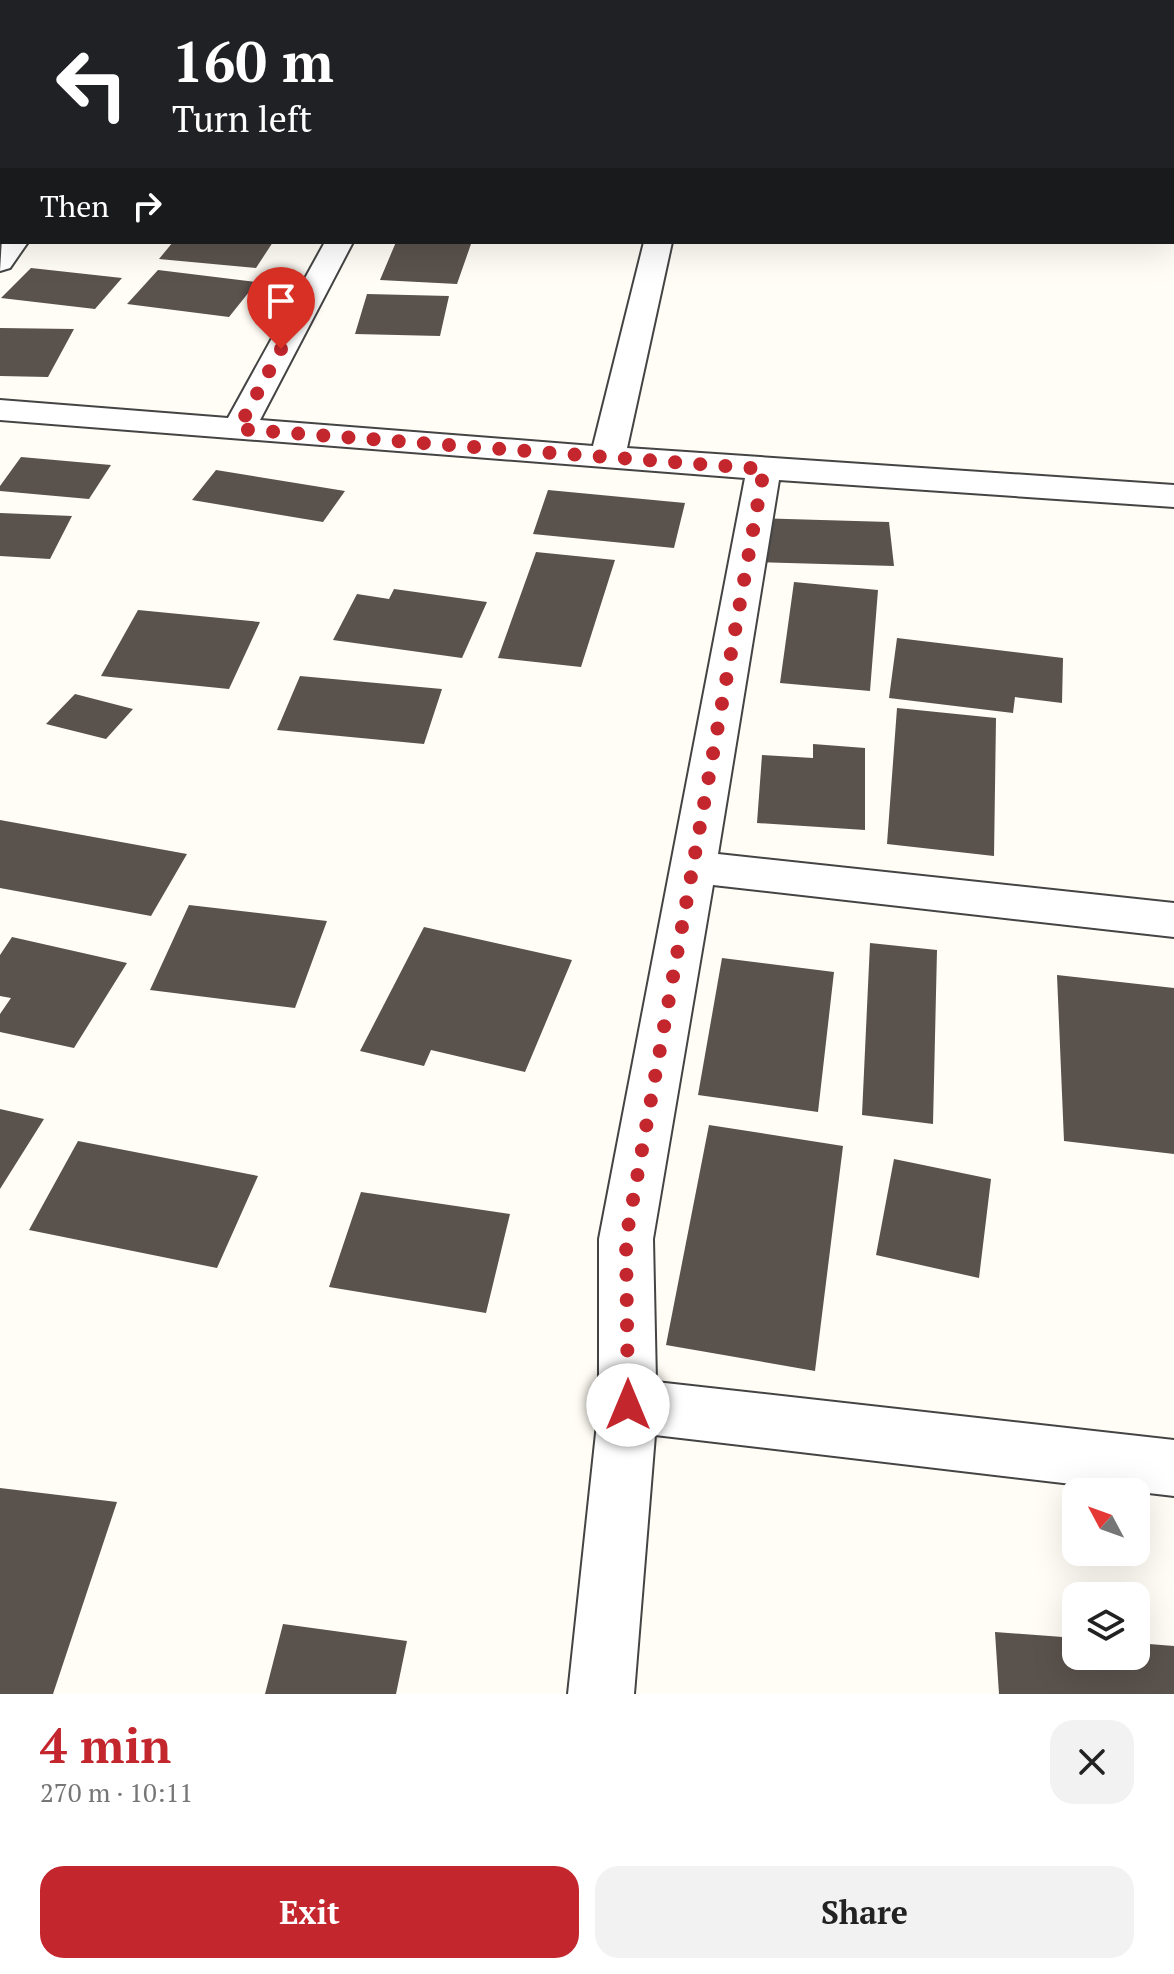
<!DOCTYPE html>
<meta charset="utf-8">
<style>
body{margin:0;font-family:"PT Serif",serif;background:#f2f2f2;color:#222;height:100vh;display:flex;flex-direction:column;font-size:30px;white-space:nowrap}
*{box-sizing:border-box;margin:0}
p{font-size:26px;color:#767676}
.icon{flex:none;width:44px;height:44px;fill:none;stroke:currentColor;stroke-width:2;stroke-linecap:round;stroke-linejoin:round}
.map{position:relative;height:1694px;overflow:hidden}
.details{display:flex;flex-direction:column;background:#fff;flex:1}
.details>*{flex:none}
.banner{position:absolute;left:0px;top:0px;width:1174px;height:244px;box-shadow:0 8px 32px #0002;background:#202124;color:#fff;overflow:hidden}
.needle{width:52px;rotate:311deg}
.controls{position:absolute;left:1062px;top:1478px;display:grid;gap:16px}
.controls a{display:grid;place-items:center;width:88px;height:88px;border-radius:16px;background:#fff;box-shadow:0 8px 32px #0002;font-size:40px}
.pin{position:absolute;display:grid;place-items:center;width:68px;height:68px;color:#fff;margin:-82px -34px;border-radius:50% 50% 50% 0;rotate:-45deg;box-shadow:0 0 8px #0007}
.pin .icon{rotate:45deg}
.me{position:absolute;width:88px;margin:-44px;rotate:0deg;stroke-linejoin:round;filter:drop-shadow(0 0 6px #0008)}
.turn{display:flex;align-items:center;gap:28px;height:168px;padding:0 40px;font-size:36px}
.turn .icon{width:104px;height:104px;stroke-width:2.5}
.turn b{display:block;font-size:56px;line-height:68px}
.then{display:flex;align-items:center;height:76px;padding:0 40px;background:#0003;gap:16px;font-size:30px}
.round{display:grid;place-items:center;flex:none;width:84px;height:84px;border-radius:24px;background:#f2f2f2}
.summary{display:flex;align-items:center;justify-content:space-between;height:136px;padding:0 40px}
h1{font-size:48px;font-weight:800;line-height:60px;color:#c4262e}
.action{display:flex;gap:16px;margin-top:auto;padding:16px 40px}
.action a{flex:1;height:92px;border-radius:24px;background:#c4262e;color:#fff;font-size:32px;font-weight:800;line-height:92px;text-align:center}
.action a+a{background:#f2f2f2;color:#222}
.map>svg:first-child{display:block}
.building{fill:#5a524d}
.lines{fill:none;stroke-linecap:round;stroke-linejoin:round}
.minor-casing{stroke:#444;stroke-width:4}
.minor{fill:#fff;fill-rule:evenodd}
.route{stroke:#c4262e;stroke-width:14;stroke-dasharray:0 25.2}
</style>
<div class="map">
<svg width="1174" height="1694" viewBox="0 0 1174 1694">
<rect width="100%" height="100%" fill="#fffdf5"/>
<path class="building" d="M173,242H273L256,268L159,259Z
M396,242H423L471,244L457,284L380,280Z
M31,268L122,278L95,309L1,298Z
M158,270L257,282L229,317L127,304Z
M367,294L449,296L440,336L355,334Z
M0,328L74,329L48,377L0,376Z
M21,457L111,465L89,499L0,491V486Z
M216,470L345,491L323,522L192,500Z
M548,490L685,503L674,548L533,534Z
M0,513L72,516L50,559L0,556Z
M756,518L889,522L894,566L756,562Z
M536,552L615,560L581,667L498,658Z
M794,582L878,590L870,691L780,683Z
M394,589L487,602L462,658L333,640L357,594L389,599Z
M138,610L260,622L229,689L101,676Z
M897,638L1063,658L1062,703L1015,697L1013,713L889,698Z
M300,676L442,689L424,744L277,730Z
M75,694L133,709L106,739L46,724Z
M897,708L996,718L994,856L887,844Z
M813,744L865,748V830L757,823L762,755L813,758Z
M0,820L187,854L151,916L0,888Z
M189,905L327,921L295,1008L150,990Z
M424,927L572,960L525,1072L431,1050L424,1066L360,1051Z
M12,937L127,963L74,1048L0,1032V1014L11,998L0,996V955Z
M870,943L937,950L933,1124L862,1115Z
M722,958L834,972L818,1112L698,1095Z
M1057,975L1174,988V1154L1064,1141Z
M0,1109L44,1119L0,1189Z
M709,1125L843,1146L815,1371L666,1345Z
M78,1141L258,1176L217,1268L29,1230Z
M894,1159L991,1179L979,1278L876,1255Z
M361,1192L510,1214L486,1313L329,1287Z
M0,1488L117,1502L53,1694H0Z
M283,1624L407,1641L396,1694H265Z
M995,1632L1076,1638V1656H1136V1643L1174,1646V1694H999Z"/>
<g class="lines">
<g class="minor-casing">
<path id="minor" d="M0,51H2V65H0Z
M0,182H2V198H0Z
M2,238V242H28L10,268L0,271Z
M325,242H353L260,420L593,446L644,242H672L627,448L1174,485V507L779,480L718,854L1174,903V937L713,885L653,1239L656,1382L1174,1440V1496L655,1435L634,1694H568L599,1405V1239L745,478L0,420V400L228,418Z"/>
</g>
<use href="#minor" class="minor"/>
</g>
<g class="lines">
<path class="route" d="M281,349L238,429L764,469L626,1239L628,1405"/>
</g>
</svg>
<div class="controls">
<a><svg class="needle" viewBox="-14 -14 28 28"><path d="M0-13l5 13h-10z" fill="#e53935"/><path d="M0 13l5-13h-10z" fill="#767676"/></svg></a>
<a><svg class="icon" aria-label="layers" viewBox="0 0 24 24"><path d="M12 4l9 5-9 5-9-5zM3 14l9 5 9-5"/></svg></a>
</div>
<div class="pin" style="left:281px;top:349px;background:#d93025"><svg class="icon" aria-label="arrive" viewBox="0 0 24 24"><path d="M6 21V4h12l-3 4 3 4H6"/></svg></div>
<svg class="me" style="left:628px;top:1405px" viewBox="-20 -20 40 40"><circle r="19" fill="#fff"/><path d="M0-13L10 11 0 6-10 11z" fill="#c4262e"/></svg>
<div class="banner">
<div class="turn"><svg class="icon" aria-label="left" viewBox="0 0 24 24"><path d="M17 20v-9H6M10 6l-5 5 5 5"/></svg><div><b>160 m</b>Turn left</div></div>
<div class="then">Then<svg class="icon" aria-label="right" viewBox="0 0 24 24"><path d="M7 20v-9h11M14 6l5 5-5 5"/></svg></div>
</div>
</div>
<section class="details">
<div class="summary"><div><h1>4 min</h1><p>270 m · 10:11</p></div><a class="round"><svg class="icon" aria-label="close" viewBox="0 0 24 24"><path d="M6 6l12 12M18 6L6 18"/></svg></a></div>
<div class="action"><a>Exit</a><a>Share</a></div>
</section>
